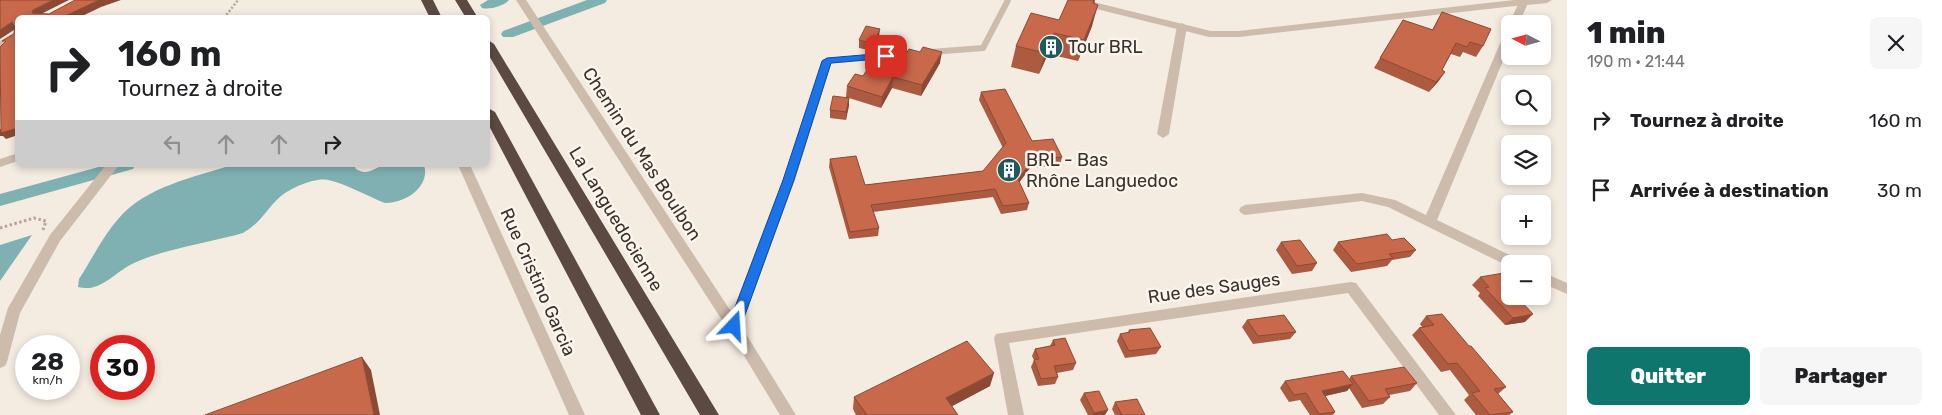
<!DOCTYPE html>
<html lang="fr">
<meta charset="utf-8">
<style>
body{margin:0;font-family:Rubik,sans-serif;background:#f6f6f6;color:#202124;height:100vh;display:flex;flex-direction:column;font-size:19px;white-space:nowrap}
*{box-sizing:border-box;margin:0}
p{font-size:16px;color:#757577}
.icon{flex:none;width:28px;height:28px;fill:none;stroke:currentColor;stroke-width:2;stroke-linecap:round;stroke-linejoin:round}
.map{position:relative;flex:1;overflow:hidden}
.side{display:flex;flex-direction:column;background:#fff;width:375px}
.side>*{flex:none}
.guide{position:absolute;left:15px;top:15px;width:475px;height:152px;border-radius:8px;box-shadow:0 2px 8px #0003;background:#fff;color:#202124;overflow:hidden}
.needle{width:32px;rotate:276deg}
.tools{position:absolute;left:1501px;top:15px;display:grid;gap:10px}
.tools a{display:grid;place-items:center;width:50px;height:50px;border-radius:8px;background:#fff;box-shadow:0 2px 8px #0003;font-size:25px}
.speed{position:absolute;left:15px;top:335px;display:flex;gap:10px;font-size:25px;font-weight:700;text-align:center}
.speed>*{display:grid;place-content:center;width:65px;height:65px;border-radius:50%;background:#fff;box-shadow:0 2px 8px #0003;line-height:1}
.speed small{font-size:12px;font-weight:400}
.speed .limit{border:8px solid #d22;background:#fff;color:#111}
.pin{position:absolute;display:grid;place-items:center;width:42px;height:42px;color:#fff;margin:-21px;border-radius:10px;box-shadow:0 2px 8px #0006}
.me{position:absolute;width:55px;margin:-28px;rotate:20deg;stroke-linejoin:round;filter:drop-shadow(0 0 4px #0008)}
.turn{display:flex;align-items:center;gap:18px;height:105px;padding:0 20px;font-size:22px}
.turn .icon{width:65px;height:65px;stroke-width:2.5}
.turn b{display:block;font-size:35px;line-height:42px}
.lanes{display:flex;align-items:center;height:48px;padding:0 20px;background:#0003;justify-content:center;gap:25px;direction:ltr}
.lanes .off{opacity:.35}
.round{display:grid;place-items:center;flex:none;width:52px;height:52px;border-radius:8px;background:#f6f6f6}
.headline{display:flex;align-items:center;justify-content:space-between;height:85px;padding:0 20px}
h1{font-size:30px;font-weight:800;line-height:38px}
.cta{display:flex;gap:10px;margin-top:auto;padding:10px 20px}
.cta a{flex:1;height:58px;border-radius:8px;background:#0f766e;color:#fff;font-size:20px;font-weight:800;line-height:58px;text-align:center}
.cta a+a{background:#f6f6f6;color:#202124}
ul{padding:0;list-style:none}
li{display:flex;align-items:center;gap:15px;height:70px;padding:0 20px}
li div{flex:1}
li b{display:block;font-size:19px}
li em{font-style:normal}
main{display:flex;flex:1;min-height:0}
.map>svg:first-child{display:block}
.water{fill:#7fb0b2}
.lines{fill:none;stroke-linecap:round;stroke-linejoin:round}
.canal{fill:#7fb0b2;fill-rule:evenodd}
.path-far1{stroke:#b9a596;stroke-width:2.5;stroke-dasharray:2 2;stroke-linecap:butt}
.path{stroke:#b9a596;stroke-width:3;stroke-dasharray:2.5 2.5;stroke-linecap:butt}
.service{stroke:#cdbbac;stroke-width:6}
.minor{fill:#cdbbac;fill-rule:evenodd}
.tertiary{fill:#cdbbac;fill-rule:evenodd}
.motorway{fill:#5c4a42;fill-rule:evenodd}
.wall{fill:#ac5a40}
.shaded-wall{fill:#8c4a34}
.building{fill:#c8694b;stroke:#8c4a34}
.route{fill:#1a73e8;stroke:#114b97}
.labels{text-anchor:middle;stroke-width:5;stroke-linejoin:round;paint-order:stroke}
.poi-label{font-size:18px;fill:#3b302b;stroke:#fbf5ee;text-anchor:start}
.street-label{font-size:18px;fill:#3b302b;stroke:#fbf5ee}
</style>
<main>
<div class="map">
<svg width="1567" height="415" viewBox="0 0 1567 415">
<rect width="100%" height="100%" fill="#f4ebe1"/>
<path class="water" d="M231,165H354L356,169C369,177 375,166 386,165C399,164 411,165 424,165C431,187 404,204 385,203C367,196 347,184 328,180C315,177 291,188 281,196C266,209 262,222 243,233C211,242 160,250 132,264C114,273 100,293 78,287L79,279C92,259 103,236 119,218C147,186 193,178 231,165Z
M32,235L0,281V245Z"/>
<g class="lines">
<path class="canal" d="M488,0H509C504,6 490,10 482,8L480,5Z
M587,0H607L605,3L513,37H503L501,34L503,31Z
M106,165H135L133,169L0,206V194Z"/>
<path class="path-far1" d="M224,18L238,0"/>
<path class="path" d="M0,228L34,218L46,221L43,230"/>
<path class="service" d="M1073,0L1210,34H1239L1523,2
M931,52L983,48L1008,0
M827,61L907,54"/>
<path class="minor" d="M516,0H526L732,313L783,180L822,61L823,59H831L832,61L795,180L741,326L796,415H780L729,331Z
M1520,0H1552L1547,3L1527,5L1519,24H1510V25L1509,24Z
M1182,23L1187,26L1169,134L1163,138L1157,134L1177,26Z
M1510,29V44L1437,220L1520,260L1521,264H1510V267L1388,207L1362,201L1245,215L1241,213L1239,210L1241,207L1245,205L1362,193L1395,200L1426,215L1505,32Z
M18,30V38L0,49V41Z
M18,153V161L0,167V159Z
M458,165H470L585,415H569Z
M1542,272L1567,283V294L1542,283Z
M1351,282L1356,283L1456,415H1439L1348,293L1009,343L1024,415H1008L994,338L996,334Z"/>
<path class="tertiary" d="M106,165H119L60,241L20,313L7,362L5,366L0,368V335L8,308L50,235Z"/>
<path class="motorway" d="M421,0H433L442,18H430Z
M455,0H467L478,18H466Z
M488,40L494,44L719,415H700L488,54Z
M488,108L495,112L660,415H641L488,124Z"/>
</g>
<path class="wall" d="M1068,0H1095L1092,26L1078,61L1048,54L1039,74L1011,67L1016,46L1059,20Z
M1442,12L1483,46L1476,57L1463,52L1460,57L1451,54L1442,70L1445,72L1429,92L1374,68L1403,20L1432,30Z
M879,37L873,51L859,48V40Z
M896,58L940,63L921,96L892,88L881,108L849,98L846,120L830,118V110L846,97L847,86L863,76Z
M981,92L1032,141L1062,157L1060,165L1030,168L1019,182L1029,203L1027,210L1001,214L993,197L873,212L879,228L878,236L849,239L829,167L830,159L865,185L983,171L1003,148L979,100Z
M1392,240L1416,250L1410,257L1392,260L1387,266L1351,272L1333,250L1338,242Z
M1281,242L1317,263L1312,271L1292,274L1276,250Z
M1480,277L1510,296L1525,322L1505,325L1478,296L1480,293L1472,285Z
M1426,316L1469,346L1506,387L1498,394L1513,412L1509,415H1476L1464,400L1469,395L1450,370L1441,372L1412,335L1419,328L1422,327L1420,324Z
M1247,320L1296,332L1290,339L1253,344L1242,327Z
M1129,330L1161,347L1156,354L1125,358L1117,341L1120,334L1128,333Z
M1053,340L1076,363L1073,370L1057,373L1058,377L1055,384L1038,386L1031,367L1034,360L1032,356L1035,349L1050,346Z
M1351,376L1417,383L1410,391L1389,395L1390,397L1383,404L1362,408L1349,388L1347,391L1325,396L1335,412L1333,415H1310L1300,400L1289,402L1280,388L1285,381L1349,379Z
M990,386L952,406L958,415H856L853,409L854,397Z
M1084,393L1105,415H1088L1080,400Z
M1115,402L1145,415H1115L1112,409Z"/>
<path class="shaded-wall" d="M53,0H69L37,16L32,13L33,10Z
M99,0H121L101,7L78,18H61Z
M1098,5L1092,26L1078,61L1084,40Z
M12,22L17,28L0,39V30Z
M880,29L879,37L873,51V44Z
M1054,33L1048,54L1039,74L1045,53Z
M942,52L940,63L921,96L922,85Z
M1445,72L1438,82L1429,92L1436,82Z
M893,77L892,88L881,108L882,97Z
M849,98V106L846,120V112Z
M18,128V135L6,139L3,136H0V129Z
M1033,160L1030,168L1016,187L1018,179Z
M1533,314L1525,322L1505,325L1513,318Z
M362,357L371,370L380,415H374Z
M994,373L990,386L943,411L946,398Z
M1353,384L1347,391L1316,398L1322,391Z
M1108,410L1105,415H1092L1094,413Z"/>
<path class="building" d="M0,0H53L33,10L32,13L49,14L75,0H99L61,18H18V121L17,122L18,128L1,133L0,47L6,41H2L14,34L15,24L12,22L0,30Z
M1068,0H1094L1093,3L1098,5L1084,40L1054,33L1045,53L1016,46L1031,13L1059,20Z
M1442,12L1491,29L1483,46L1470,42L1467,47L1456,43L1442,70L1445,72L1436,82L1380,58L1403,20L1433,30Z
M866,26L880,29L873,44L859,40Z
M923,47L942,52L922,85L893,77L882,97L847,86L855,74L863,76L878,53L896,58L900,53L906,54L909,49L920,52Z
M1005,89L1032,141L1053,139L1062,157L1033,160L1018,179L1029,203L1003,206L995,189L871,205L879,228L850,232L830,159L856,156L865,185L983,171L1006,143L981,92Z
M833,96L849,98L846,112L830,110Z
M1387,234L1392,240L1404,238L1416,250L1389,254L1393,258L1357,264L1338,242Z
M1300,240L1317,263L1297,266L1281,242Z
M1510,272V288H1508L1510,290V296H1516L1533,314L1513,318L1485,288L1489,287L1480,277Z
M1442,314L1469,346H1471L1506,387L1494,389L1513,412L1490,415L1472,393L1480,391L1457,363L1448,364L1419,328L1434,325L1426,316Z
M1284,315L1296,332L1258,336L1247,320Z
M1150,328L1161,347L1129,351L1120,334L1130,332L1129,330Z
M1065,338L1076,363L1054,366L1058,377L1041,379L1034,360L1039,359L1035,349L1055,345L1053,340Z
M967,341L994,373L946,398L958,415H867L854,397Z
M362,357L374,415H205Z
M1404,367L1417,383L1385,389L1390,397L1369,401L1351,376Z
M1343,371L1353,384L1322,391L1335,412L1319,414L1306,393L1294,395L1285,381Z
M1099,391L1108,410L1094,413L1084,393Z
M1137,399L1145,415H1122L1115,402Z"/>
<path class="route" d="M886,53L889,54V58L831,63L794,180L741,326L739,330H730L728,326L783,180L822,61L827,58Z"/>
<defs>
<g id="building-disc" transform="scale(1.25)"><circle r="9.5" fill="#1f5a5e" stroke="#fbf5ee"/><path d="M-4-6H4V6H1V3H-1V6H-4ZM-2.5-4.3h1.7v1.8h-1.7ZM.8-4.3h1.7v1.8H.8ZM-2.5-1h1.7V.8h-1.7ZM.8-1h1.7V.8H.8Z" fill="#fff"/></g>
</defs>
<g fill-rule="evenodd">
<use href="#building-disc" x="1051" y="47"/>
<use href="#building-disc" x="1009" y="170"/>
</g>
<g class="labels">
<g class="poi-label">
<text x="1068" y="53">Tour BRL</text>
<text x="1026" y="166">BRL - Bas<tspan x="1026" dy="21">Rhône Languedoc</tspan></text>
</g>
<g class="street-label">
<text transform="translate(642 154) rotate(57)" y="6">Chemin du Mas Boulbon</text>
<text transform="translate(616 219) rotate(59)" y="6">La Languedocienne</text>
<text transform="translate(538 282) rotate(66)" y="6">Rue Cristino Garcia</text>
<text transform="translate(1214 288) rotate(-8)" y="6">Rue des Sauges</text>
</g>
</g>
</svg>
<div class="tools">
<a><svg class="needle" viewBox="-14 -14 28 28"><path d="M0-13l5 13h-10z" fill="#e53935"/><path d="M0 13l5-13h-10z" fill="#757577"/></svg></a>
<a><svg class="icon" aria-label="search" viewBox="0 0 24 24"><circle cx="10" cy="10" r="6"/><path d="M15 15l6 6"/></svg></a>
<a><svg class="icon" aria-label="layers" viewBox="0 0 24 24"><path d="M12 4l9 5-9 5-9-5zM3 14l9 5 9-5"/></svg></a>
<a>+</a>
<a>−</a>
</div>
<div class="speed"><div>28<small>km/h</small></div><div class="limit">30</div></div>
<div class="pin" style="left:886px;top:56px;background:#d93025"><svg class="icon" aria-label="arrive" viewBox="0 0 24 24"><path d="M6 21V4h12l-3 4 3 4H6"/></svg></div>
<svg class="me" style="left:734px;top:326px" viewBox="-20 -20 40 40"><path d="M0-17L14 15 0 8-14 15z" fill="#1a73e8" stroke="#fff" stroke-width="4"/></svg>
<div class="guide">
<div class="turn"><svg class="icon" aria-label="right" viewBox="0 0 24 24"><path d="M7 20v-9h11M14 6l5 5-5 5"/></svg><div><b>160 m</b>Tournez à droite</div></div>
<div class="lanes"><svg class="icon off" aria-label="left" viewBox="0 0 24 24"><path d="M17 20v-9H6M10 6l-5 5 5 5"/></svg><svg class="icon off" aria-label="ahead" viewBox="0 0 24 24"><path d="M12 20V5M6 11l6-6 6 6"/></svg><svg class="icon off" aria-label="ahead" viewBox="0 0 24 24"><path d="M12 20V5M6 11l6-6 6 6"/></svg><svg class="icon" aria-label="right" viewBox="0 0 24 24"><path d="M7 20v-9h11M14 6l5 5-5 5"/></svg></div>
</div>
</div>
<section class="side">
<div class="headline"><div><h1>1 min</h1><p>190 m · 21:44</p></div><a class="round"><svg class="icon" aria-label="close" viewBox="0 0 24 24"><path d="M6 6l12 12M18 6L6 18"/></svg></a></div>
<ul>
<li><svg class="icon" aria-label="right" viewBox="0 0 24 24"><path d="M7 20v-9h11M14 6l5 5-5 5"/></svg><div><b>Tournez à droite</b></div><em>160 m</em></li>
<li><svg class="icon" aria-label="arrive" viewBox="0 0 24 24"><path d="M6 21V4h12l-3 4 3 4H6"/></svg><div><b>Arrivée à destination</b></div><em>30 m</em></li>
</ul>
<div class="cta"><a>Quitter</a><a>Partager</a></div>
</section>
</main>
